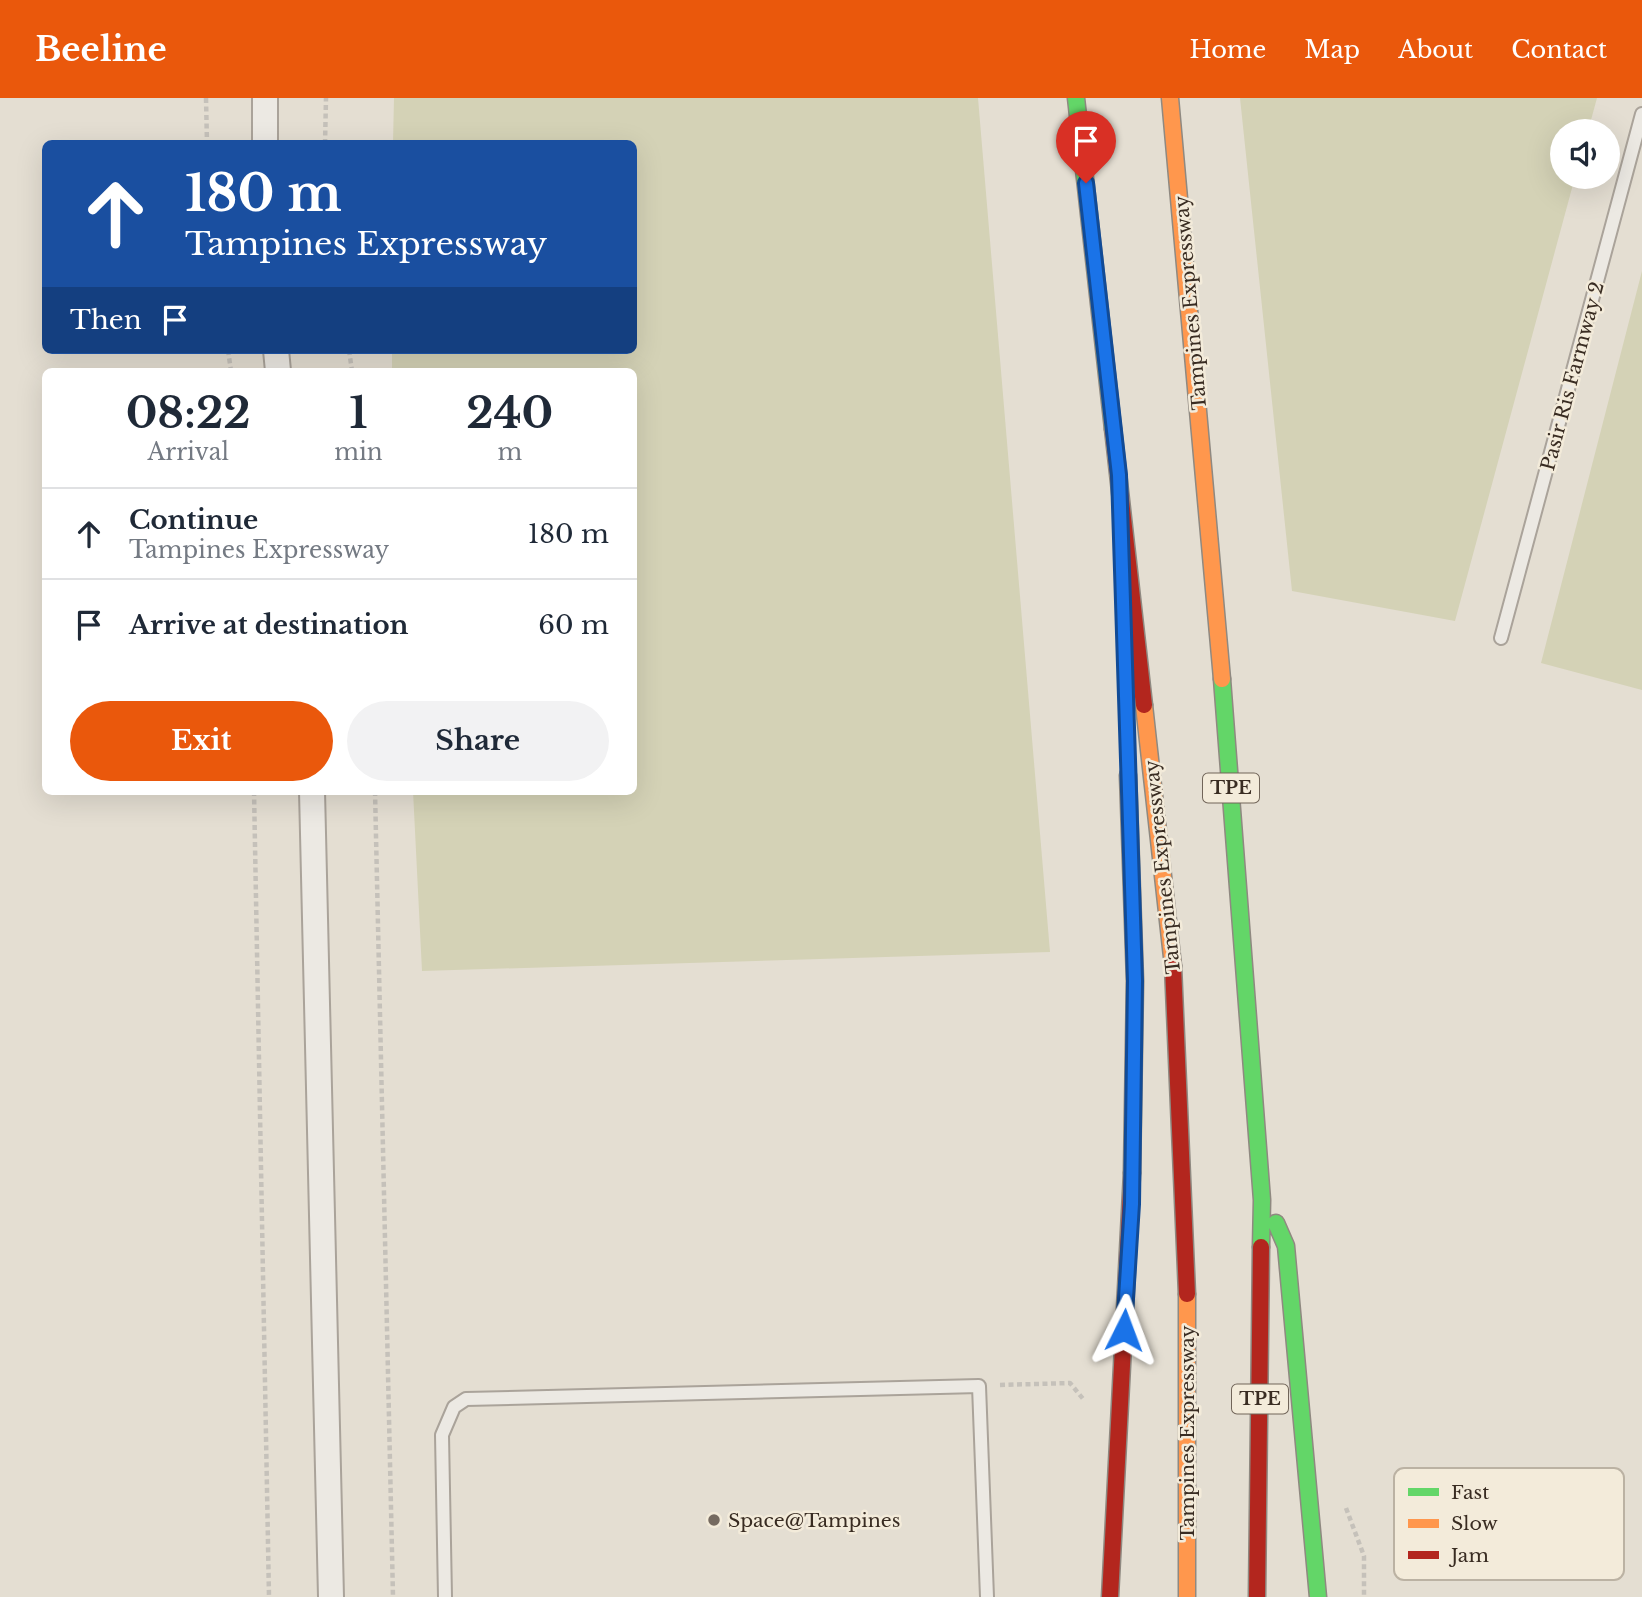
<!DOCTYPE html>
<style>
body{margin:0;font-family:"Libre Baskerville",serif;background:#f2f2f3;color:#1f2937;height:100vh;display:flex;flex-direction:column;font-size:26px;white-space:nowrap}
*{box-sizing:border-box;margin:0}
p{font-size:23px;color:#747a83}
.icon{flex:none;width:38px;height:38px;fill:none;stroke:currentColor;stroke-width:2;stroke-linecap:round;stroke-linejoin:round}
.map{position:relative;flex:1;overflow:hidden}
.sheet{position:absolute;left:42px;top:270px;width:595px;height:427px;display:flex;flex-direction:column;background:#fff;border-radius:10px;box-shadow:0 7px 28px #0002}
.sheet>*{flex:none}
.top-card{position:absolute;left:42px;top:42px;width:595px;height:214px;border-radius:10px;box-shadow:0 7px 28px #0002;background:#1a4fa0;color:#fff;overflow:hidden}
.buttons{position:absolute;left:1550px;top:21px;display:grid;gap:14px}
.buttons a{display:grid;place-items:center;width:70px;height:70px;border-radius:50%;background:#fff;box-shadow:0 7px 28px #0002;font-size:35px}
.pin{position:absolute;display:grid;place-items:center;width:60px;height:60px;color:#fff;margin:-72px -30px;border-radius:50% 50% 50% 0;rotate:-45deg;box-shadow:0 0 7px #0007}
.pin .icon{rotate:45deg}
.me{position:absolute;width:77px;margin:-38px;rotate:3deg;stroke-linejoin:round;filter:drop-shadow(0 0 5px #0008)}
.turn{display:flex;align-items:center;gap:24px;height:147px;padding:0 28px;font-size:32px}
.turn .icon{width:91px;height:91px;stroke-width:2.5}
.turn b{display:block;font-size:49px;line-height:60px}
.then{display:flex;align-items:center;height:66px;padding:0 28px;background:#0003;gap:14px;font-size:26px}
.eta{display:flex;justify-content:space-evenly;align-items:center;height:119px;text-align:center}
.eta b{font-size:42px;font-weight:800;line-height:49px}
.cta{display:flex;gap:14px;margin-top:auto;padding:14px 28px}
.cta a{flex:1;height:80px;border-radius:42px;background:#ea580c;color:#fff;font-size:28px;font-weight:800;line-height:80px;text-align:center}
.cta a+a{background:#f2f2f3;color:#1f2937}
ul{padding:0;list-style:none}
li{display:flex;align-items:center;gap:21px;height:91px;padding:0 28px;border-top:2px solid #e0e1e3}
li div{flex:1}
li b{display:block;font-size:26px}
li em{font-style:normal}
header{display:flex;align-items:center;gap:42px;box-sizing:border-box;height:98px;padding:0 35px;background:#ea580c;color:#fff}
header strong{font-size:33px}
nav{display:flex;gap:38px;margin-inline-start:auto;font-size:24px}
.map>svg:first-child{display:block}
.green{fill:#d4d2b6}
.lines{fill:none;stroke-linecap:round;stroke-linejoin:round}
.lane-casing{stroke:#aaa39a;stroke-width:16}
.street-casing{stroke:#aaa39a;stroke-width:28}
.fast-casing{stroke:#8f8981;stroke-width:19}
.slow-casing{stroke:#8f8981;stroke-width:19}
.jam-casing{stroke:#8f8981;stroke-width:19}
.path{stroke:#c5c1ba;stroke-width:4.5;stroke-dasharray:5 3.5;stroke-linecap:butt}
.lane{stroke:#ece9e3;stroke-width:12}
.street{stroke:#ece9e3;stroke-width:24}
.fast{stroke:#63d668;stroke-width:16}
.slow{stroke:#ff974d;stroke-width:16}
.jam{stroke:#b3261e;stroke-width:16}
.route-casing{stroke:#114b97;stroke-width:18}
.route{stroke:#1a73e8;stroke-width:12}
.poi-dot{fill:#756a60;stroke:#f3ebda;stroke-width:2.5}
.labels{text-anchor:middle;stroke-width:5;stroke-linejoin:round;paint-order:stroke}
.shield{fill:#f3ebda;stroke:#716559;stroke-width:2}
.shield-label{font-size:18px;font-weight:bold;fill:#392c22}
.street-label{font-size:19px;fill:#392c22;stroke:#f3ebda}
.poi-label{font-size:19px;fill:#392c22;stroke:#f3ebda;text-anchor:start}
.key{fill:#f3ebda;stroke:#bbb2a3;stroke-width:2}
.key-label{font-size:19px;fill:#392c22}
</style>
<header>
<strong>Beeline</strong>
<nav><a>Home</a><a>Map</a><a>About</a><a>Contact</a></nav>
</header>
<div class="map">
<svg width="1642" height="1499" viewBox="0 0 1642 1499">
<rect width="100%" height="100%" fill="#e4ded2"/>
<path class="green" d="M394,0H978L1050,854L422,873L413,693H634V273H392V252H634V46L393,45Z
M1240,0H1597L1588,33H1563V79H1575L1455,523L1292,493Z
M1642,173V592L1541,565Z"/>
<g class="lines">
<g class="lane-casing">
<path id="lane" d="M1501,540L1642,16
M445,1499L442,1337L454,1309L466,1301L979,1288L987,1499"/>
</g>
<g class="street-casing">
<path id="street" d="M265,0V46
M276,252L278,273
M312,693L331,1499"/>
</g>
<g class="fast-casing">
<path id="fast" d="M1076,0L1113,331
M1222,581L1262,1102L1261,1149
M1276,1125L1286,1148L1318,1499"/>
</g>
<g class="slow-casing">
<path id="slow" d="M1170,0L1222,581
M1144,607L1173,868
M1128,677L1135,883L1132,1075
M1187,1196V1499"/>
</g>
<g class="jam-casing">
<path id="jam" d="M1113,331L1144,607
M1173,868L1187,1196
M1110,1499L1132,1075
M1257,1499L1261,1149"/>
</g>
<path class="path" d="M206,0L207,46
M325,46L326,0
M228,252L231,273
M349,252L352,273
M254,693L269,1499
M375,693L393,1499
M1000,1287L1070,1285L1084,1302
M1346,1410L1364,1458V1499"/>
<use href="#lane" class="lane"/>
<use href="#street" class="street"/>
<use href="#fast" class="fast"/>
<use href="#slow" class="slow"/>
<use href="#jam" class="jam"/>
</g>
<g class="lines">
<g class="route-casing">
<path id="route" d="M1086,85L1119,377L1135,883L1132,1106L1124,1232"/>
</g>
<use href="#route" class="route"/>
</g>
<circle class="poi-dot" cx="714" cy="1422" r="7"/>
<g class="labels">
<g class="shield">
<rect x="1203" y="675.5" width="56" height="29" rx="5"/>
<rect x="1232" y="1286.5" width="56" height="29" rx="5"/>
</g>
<g class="shield-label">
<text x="1231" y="696">TPE</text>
<text x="1260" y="1307">TPE</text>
</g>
<g class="street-label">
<text transform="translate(1190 205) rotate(-95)" y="7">Tampines Expressway</text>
<text transform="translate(1572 278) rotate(-75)" y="7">Pasir Ris Farmway 2</text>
<text transform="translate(1162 769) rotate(-96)" y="7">Tampines Expressway</text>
<text transform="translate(1187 1335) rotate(-90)" y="7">Tampines Expressway</text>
</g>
<g class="poi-label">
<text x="728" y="1429">Space@Tampines</text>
</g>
</g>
<rect x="1394" y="1370" width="230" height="112" rx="10" class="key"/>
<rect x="1408" y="1390" width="31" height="8" fill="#63d668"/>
<rect x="1408" y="1421" width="31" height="9" fill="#ff974d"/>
<rect x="1408" y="1453" width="31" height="8" fill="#b3261e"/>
<g class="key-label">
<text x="1451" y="1401">Fast</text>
<text x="1451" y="1432">Slow</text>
<text x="1451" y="1464">Jam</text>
</g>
</svg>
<div class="buttons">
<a><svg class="icon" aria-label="sound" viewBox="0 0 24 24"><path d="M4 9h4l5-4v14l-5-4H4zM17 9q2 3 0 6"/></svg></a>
</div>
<div class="pin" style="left:1086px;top:85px;background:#d93025"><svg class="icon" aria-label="arrive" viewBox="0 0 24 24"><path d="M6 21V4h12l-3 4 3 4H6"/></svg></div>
<svg class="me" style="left:1124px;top:1232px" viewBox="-20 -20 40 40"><path d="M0-17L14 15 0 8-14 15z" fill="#1a73e8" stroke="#fff" stroke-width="4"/></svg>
<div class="top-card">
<div class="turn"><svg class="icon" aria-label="ahead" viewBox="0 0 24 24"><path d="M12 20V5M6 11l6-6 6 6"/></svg><div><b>180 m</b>Tampines Expressway</div></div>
<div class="then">Then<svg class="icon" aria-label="arrive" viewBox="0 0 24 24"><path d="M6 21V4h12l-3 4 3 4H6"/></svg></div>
</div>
<section class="sheet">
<div class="eta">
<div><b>08:22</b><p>Arrival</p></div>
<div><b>1</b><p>min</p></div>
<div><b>240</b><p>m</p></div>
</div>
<ul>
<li><svg class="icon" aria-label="ahead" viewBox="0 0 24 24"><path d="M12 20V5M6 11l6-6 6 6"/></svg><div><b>Continue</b><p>Tampines Expressway</p></div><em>180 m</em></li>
<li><svg class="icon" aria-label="arrive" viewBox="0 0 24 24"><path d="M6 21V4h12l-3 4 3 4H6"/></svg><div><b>Arrive at destination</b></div><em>60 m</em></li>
</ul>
<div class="cta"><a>Exit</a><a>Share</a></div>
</section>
</div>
